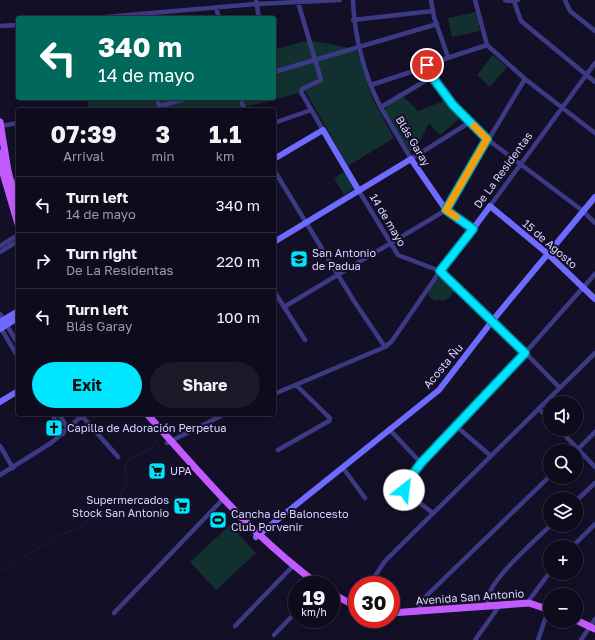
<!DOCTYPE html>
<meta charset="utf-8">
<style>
body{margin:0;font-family:"Golos Text",sans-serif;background:#1c1929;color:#f1f3f6;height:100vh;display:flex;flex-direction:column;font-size:15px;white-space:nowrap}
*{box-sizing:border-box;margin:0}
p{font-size:13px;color:#9b9ba3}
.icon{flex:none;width:22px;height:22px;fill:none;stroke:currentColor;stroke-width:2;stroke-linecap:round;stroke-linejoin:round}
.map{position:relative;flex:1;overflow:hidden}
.panel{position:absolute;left:16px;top:108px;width:260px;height:308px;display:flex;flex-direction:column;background:#0e0b1c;border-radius:4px;box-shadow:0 2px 6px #0003,0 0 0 1px #2e2b3b}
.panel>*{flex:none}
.guide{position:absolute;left:16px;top:16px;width:260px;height:84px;border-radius:4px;box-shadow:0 2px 6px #0003,0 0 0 1px #2e2b3b;background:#00695c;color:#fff;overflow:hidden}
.buttons{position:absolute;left:543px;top:396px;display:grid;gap:8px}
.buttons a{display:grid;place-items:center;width:40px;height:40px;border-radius:50%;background:#0e0b1c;box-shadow:0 2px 6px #0003,0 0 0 1px #2e2b3b;font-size:20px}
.speed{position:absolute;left:288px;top:576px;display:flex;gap:8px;font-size:20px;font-weight:700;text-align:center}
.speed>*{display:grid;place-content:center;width:52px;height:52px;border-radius:50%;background:#0e0b1c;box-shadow:0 2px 6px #0003,0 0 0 1px #2e2b3b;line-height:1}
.speed small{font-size:10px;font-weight:400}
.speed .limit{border:6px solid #d22;background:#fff;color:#111}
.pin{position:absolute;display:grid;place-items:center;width:34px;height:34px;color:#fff;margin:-17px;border:2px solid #fff;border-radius:50%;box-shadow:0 1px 4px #0007}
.me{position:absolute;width:44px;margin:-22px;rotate:29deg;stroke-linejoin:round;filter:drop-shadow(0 0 3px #0008)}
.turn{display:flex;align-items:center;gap:14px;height:84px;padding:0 16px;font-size:18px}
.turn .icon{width:52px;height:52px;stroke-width:2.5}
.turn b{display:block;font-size:28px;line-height:34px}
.eta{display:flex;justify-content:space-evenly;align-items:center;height:68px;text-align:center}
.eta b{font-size:24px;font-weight:700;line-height:28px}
.action{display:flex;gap:8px;margin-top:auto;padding:8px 16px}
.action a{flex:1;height:46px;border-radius:24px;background:#00e5ff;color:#111;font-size:16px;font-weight:700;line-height:46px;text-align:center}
.action a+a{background:#1c1929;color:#f1f3f6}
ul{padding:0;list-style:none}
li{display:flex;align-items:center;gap:12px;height:56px;padding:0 16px;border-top:1px solid #2e2b3b}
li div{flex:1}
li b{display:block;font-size:15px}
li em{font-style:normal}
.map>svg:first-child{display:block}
.green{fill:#12302f}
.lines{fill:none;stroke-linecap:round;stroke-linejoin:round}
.stream{stroke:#0c2248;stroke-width:1}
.street{stroke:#3d3a85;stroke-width:4.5}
.secondary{stroke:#6f6bff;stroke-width:6}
.primary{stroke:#c25bff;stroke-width:7}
.route-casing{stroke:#0095a6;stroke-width:10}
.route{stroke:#00e5ff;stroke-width:7}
.slow{stroke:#f59e0b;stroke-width:7}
.labels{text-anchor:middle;stroke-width:4;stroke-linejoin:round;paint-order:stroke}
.street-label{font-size:11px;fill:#d9d4ff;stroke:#130f26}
.poi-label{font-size:11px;fill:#d9d4ff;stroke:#130f26;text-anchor:start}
</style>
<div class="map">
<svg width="595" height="640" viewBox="0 0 595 640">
<rect width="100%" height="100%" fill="#130f26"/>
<path class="green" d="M476,12L480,31L452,37L448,18Z
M314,41L345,47L357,51L372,98L394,138L348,166L305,91L263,103L222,110H89L87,98H274V50L301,42Z
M493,55L507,67L490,87L477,75Z
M399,92L418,111L446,100L459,119L440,135L429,123L413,155L382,112Z
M344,172L354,188L344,195L334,178Z
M439,278H443L453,287L454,291L450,297L443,301L439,300L434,301L427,293L435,280Z
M230,525L256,553L216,590L190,562Z"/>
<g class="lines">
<path class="stream" d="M0,572L58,536L78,528L103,511L121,494L127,484L125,465L127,461L151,448L157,440"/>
<path class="street" d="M256,0L259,18
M353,0C354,34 364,75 380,106C390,124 401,141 411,159L470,122
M431,0L434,17L448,57
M475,0L487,45
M505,0L507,1L518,0
M565,0L570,11L595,31
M514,1L521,21L595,82
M298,2L321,80L302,89L301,92L323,130
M216,8L219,18
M94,18L256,4L340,0
M353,20L433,11
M0,26L18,25
M487,45L429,64L426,67L427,69L453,105L487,139L583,211L595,223
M487,45L525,79L595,133
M274,72L437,24
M371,85L426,67
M157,98L160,110
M241,98L244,110
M160,106L188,98
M381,107L432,77
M274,123L311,110
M1,126L18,123
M274,170L354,301L385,347
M11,183L18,180
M359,191L398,255L440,271L493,320L560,388
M490,206L595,63
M0,246L18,235
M0,252L18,241
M274,291L305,340
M284,307L446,210L525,79
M0,314L18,344
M0,327L18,357
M274,394L385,347L392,341L440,271L473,229
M540,410L550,420
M52,414L63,434
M59,414L68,429
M82,416L118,457
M456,426L491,456
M389,429L421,463
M559,429L595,467
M167,443L225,414
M0,446L13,468
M278,450L329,421L330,418L296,385
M576,451L595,432
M343,468L365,498
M0,475L51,443L84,414
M576,501L595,483
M433,513L405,492L403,487L421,463L525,353L595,274
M572,547L595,524
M369,585L385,561L595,353
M530,599L550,572
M488,606C488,602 487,597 489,594C496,575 535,540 551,525
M419,612L421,601L550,476
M114,613L224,498
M235,626L293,566
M274,635L297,611
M475,640L500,605
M538,640L550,605
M581,640L595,619"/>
<path class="secondary" d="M274,159L323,130L359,191
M274,242L411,159L446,210L473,229L490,206L548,254L595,299
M0,322L18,311
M0,329L18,318
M0,402L18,391
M256,537L439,390L493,320L595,197"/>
<path class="primary" d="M0,122L8,171L18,209
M0,153L3,173L18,224
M147,414C201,474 253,537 319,585
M331,593L357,607
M391,613L529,603L550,610
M576,620L595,629"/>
</g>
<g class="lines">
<g class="route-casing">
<path id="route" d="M404,490L403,487L421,463L525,353L440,271L473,229L446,210L487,139L453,105L427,70V65"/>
</g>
<use href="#route" class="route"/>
<path class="slow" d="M456,217L446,210L487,139L474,126"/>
</g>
<defs>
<g id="school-square" transform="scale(0.9)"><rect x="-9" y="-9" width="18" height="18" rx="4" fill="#00e5ff" stroke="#130f26"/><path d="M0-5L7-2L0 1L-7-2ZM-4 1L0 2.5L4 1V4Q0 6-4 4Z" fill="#111"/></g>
<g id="church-square" transform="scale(0.9)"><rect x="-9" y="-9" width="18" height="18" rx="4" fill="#00e5ff" stroke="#130f26"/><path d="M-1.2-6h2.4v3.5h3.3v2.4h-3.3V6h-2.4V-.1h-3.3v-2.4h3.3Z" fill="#111"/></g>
<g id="supermarket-square" transform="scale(0.9)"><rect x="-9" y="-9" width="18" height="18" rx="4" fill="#00e5ff" stroke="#130f26"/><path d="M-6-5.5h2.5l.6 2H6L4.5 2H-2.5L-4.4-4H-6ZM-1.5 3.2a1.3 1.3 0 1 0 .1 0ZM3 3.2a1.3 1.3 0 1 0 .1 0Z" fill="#111"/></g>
<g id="stadium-square" transform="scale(0.9)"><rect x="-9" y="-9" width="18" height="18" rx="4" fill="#00e5ff" stroke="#130f26"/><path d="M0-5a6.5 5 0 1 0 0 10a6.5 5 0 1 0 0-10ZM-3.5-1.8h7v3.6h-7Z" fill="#111"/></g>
</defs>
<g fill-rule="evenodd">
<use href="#school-square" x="299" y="259"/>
<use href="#church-square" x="54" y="428"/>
<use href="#supermarket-square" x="157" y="471"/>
<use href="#supermarket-square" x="182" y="506"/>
<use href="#stadium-square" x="218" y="520"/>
</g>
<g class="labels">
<g class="street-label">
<text transform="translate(413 141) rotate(59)" y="4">Blás Garay</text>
<text transform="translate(503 170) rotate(-54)" y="4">De La Residentas</text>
<text transform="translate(388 220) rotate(59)" y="4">14 de mayo</text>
<text transform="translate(550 244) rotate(41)" y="4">15 de Agosto</text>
<text transform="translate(443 366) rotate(-50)" y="4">Acosta Ñu</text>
<text transform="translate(470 597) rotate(-4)" y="4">Avenida San Antonio</text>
</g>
<g class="poi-label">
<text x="312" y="257">San Antonio<tspan x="312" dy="13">de Padua</tspan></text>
<text x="67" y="432">Capilla de Adoración Perpetua</text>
<text x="170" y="475">UPA</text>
<text x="169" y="504" text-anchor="end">Supermercados<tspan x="169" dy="13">Stock San Antonio</tspan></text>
<text x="231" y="518">Cancha de Baloncesto<tspan x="231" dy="13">Club Porvenir</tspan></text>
</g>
</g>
</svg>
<div class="buttons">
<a><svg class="icon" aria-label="sound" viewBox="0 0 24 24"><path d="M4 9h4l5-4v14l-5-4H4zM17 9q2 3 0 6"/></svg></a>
<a><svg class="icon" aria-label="search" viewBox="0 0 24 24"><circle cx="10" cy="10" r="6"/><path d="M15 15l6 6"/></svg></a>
<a><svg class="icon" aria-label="layers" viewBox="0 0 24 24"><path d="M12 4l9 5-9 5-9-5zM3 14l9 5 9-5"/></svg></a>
<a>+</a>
<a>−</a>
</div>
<div class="speed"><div>19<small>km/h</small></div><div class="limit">30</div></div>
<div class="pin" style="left:427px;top:65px;background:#d93025"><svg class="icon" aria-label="arrive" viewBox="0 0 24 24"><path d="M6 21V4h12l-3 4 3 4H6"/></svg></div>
<svg class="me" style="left:404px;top:490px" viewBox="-20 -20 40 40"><circle r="19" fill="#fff"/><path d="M0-13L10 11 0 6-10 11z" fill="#00e5ff"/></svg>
<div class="guide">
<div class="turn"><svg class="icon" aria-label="left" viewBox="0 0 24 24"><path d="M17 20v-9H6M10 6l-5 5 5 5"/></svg><div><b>340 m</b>14 de mayo</div></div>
</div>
<section class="panel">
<div class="eta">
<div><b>07:39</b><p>Arrival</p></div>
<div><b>3</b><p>min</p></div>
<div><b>1.1</b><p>km</p></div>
</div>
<ul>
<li><svg class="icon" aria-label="left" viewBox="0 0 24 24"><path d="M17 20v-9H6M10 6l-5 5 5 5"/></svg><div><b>Turn left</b><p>14 de mayo</p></div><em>340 m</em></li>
<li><svg class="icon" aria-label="right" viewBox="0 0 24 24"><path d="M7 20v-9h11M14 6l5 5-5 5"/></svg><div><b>Turn right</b><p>De La Residentas</p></div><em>220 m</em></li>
<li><svg class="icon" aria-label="left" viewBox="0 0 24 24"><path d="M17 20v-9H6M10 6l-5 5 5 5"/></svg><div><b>Turn left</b><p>Blás Garay</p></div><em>100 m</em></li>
</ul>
<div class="action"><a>Exit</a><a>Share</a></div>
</section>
</div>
